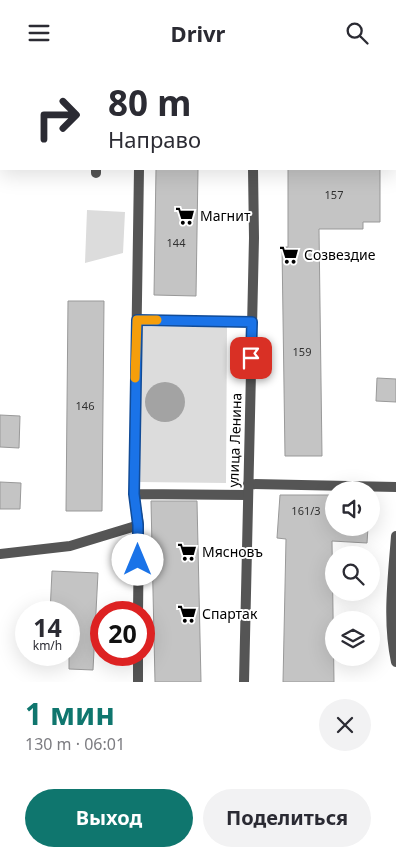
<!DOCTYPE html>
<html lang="ru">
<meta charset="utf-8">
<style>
body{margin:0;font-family:"Noto Sans",sans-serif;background:#f2f2f3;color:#2b2b33;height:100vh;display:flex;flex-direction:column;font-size:19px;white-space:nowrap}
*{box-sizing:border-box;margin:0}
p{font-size:16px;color:#7c7c81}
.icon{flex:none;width:28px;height:28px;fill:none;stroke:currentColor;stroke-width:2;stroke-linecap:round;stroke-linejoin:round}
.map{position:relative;height:617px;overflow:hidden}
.side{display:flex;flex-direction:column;background:#fff;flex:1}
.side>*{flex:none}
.hud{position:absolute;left:0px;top:0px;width:396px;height:105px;box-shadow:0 5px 20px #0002;background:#fff;color:#2b2b33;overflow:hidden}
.fabs{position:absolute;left:325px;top:416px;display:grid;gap:10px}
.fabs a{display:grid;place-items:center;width:55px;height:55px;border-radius:50%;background:#fff;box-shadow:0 5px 20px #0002;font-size:25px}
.speed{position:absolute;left:15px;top:536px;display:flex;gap:10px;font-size:25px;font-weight:700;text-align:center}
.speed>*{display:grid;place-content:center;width:65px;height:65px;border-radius:50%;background:#fff;box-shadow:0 5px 20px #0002;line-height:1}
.speed small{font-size:12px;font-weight:400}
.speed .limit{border:8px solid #d22;background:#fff;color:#111}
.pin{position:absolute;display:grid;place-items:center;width:42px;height:42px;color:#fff;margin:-21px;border-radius:10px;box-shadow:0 2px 8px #0006}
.me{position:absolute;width:55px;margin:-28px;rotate:0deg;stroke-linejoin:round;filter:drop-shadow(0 0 4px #0008)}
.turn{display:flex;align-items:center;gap:18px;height:105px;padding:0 25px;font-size:22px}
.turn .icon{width:65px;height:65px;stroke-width:2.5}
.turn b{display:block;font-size:35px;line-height:42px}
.round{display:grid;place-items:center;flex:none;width:52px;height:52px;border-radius:26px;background:#f2f2f3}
.headline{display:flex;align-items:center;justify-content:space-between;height:85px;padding:0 25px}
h1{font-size:30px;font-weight:700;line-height:38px;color:#0f766e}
.primary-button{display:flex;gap:10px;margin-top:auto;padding:10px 25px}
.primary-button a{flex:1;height:58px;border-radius:30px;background:#0f766e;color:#fff;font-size:20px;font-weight:700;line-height:58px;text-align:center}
.primary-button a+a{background:#f2f2f3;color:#2b2b33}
header{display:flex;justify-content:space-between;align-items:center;height:65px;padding:0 25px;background:#fff;font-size:22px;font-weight:700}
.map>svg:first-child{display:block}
.green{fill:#dcdcdc}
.water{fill:#a3a3a3}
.building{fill:#c4c4c4;stroke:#999}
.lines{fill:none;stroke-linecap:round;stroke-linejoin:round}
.lane{stroke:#555;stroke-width:10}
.street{stroke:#555;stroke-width:10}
.route-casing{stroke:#114b97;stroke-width:12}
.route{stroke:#1a73e8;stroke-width:9}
.slow{stroke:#f59e0b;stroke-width:9}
.labels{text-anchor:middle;stroke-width:4;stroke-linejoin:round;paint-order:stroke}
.number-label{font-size:11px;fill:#313131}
.poi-label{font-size:14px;fill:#000;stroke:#fff;text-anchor:start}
.street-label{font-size:14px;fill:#000;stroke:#fff}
</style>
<header><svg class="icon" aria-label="menu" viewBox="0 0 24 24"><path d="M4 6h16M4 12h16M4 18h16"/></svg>Drivr<svg class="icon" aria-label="search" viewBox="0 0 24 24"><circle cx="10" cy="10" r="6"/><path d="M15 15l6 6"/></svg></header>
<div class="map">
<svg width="396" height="617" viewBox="0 0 396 617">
<rect width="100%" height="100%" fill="#fff"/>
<path class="green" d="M146,0H226V1H145Z
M87,145L125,147L123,188L85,198Z
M141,262H227L226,418L139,417Z"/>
<path class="water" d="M145 337a20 20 0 1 1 40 0a20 20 0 1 1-40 0Z"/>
<path class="building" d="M156,104H198L196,231L154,230Z
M288,104H380V157H363V164H319L322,391H285L282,182H288Z
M68,236H104L102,446H66Z
M377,313L396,314V337L376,336Z
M0,350L20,351L19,383L0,382Z
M0,417L21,418L20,444H0Z
M280,430H334V462H368L367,478L332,476L334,617H283L286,474L277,473Z
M151,436H197L201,617H155Z
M52,506L98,508L93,605L69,604V548H50Z"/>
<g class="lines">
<path class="lane" d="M139,1V0
M0,42H1
M395,42H396
M96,104V108
M137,255L252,257
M248,419L396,422
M134,429L139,104
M0,489L70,481L139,460
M138,548L139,460L134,429L248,430
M138,617V590"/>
<path class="street" d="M253,1V0
M396,471C393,512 387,555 396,597
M244,617L254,173L253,104"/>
</g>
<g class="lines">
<g class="route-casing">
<path id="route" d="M138,495V460L134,429L137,255L252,257L251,293"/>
</g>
<use href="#route" class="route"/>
<path class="slow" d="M135,313L137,255H157"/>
</g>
<defs>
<g id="supermarket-bare" transform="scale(1.5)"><path d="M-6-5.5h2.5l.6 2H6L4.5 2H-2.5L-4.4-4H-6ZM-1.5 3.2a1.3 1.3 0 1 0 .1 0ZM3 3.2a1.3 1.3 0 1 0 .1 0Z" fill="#000" stroke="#fff" stroke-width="2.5" paint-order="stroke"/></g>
</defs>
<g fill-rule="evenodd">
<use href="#supermarket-bare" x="185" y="151"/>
<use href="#supermarket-bare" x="289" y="190"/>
<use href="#supermarket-bare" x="187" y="487"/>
<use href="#supermarket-bare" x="187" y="549"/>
</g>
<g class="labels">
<g class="number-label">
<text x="334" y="134">157</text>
<text x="176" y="182">144</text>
<text x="302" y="291">159</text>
<text x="85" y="345">146</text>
<text x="306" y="450">161/3</text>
</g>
<g class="poi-label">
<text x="200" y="156">Магнит</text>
<text x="304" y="195">Созвездие</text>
<text x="202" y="492">Мясновъ</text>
<text x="202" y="554">Спартак</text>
</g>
<g class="street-label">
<text transform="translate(235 375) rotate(-88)" y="5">улица Ленина</text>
</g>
</g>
</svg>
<div class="fabs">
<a><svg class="icon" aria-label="sound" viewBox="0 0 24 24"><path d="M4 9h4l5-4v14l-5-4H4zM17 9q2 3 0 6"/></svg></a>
<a><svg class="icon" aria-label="search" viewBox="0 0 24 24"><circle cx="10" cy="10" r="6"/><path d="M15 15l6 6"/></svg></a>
<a><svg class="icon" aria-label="layers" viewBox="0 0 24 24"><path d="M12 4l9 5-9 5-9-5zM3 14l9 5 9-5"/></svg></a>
</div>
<div class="speed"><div>14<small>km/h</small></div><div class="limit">20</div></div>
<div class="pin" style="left:251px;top:293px;background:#d93025"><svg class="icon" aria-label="arrive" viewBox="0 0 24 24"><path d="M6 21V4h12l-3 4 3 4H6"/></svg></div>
<svg class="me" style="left:138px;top:495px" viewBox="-20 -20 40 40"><circle r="19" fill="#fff"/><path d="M0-13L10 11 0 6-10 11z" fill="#1a73e8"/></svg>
<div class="hud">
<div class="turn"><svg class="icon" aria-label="right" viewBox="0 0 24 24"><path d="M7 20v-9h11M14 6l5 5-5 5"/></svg><div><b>80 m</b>Направо</div></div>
</div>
</div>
<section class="side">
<div class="headline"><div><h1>1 мин</h1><p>130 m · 06:01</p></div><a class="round"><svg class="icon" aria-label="close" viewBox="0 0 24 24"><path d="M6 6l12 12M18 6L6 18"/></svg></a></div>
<div class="primary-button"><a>Выход</a><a>Поделиться</a></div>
</section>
